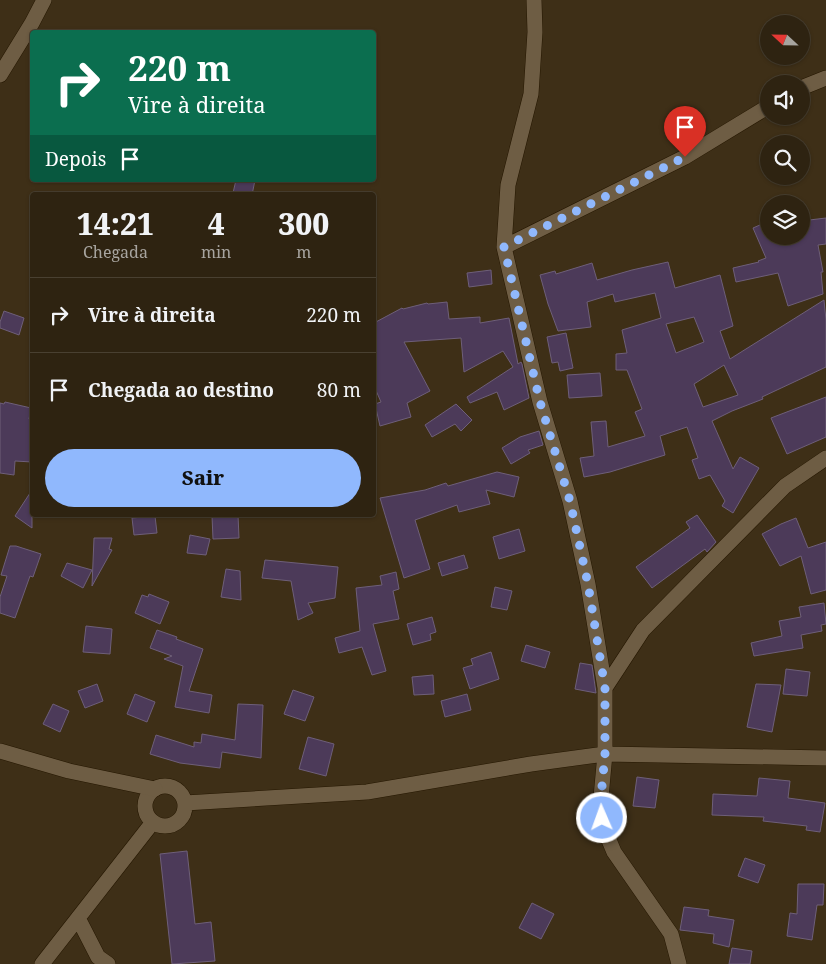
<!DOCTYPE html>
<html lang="pt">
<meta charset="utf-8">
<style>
body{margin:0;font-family:"Noto Serif",serif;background:#362b1a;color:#f1f3f6;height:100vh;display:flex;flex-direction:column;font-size:19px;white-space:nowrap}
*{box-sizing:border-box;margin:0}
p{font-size:16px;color:#a7a49f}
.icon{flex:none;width:28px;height:28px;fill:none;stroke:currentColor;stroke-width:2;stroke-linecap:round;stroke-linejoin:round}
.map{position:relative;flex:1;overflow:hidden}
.side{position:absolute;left:30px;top:192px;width:346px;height:325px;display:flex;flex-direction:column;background:#2e2311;border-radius:5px;box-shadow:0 1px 4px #0004,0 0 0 1px #494031}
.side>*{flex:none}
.hud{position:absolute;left:30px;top:30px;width:346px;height:152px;border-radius:5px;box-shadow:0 1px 4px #0004,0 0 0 1px #494031;background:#0b6e4f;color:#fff;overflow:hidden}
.needle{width:32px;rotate:292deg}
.buttons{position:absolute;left:760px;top:15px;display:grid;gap:10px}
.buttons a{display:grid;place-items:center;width:50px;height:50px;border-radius:50%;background:#2e2311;box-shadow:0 1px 4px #0004,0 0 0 1px #494031;font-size:25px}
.pin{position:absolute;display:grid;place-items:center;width:42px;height:42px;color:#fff;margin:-51px -21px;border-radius:50% 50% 50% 0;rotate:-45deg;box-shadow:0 0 5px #0007}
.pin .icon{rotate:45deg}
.me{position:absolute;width:55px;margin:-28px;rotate:358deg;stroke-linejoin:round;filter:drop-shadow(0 0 4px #0008)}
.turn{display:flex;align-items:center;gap:18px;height:105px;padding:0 15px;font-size:22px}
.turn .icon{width:65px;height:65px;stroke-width:2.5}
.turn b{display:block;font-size:35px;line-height:42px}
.then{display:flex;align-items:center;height:48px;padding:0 15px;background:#0003;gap:10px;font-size:19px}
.eta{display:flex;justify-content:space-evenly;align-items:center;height:85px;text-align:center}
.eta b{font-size:30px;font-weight:800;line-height:35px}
.cta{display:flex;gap:10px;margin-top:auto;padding:10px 15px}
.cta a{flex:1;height:58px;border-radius:30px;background:#90b8fd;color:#111;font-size:20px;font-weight:800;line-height:58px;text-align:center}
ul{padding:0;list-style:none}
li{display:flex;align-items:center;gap:15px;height:75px;padding:0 15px;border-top:1px solid #494031}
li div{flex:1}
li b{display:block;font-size:19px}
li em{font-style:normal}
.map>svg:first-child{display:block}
.building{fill:#4c3a59;stroke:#6e5f79;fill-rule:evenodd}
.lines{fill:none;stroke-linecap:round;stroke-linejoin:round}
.street-casing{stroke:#251701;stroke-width:16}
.secondary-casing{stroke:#251701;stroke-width:16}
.street{stroke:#6e5d44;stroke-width:15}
.secondary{stroke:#6e5d44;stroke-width:15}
.route{stroke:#90b8fd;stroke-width:9;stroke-dasharray:0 16.2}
</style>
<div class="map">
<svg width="826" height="964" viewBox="0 0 826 964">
<rect width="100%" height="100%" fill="#3e2f17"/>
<path class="building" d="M236,180H255L252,195L233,193Z
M826,218V244L818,245L823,272H821L823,294L788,306L778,273L736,282L733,268L759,262L758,261L766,258L753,228L769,221V236H801V221Z
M668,262L675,288L720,275L733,326L720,331L730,359L824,300L826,320V367L762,397L763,399L732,411L712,421L733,469L740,457L759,468L733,513L722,506L725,501L710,475L699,479L692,460L698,458L687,427L660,436L665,455L610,472L584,477L580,458L594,456L591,422L606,421L608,447L645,436L635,412L642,409L627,370H616V354L627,353L622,330L661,318L655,293L615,302L613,294L587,302L591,327L558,331L548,304L540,275L555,271L556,274L592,263L597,280L632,270ZM694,317L704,342L676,353L666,324ZM724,365L738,395L703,407L694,384Z
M491,270L492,284L469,287L467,273Z
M447,302L449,319L480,317V323L509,318L518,364L521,362L522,364L529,398L504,410L497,392L470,403L467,397L513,367L503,351L464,372L461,338L404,342L430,391L407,403L411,417L380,426L375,404L381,402L374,386V323L402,308L403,309L427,303L428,304Z
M4,311L24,318L19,335L0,328V322Z
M566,333L573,368L560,371L558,362L552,363L547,337Z
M600,373L602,396L569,398L567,375Z
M826,397V437L787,454L771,418Z
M5,402L31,408L29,419H32V462L15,461L14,475L0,473V403L4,404Z
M456,404L472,420L461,431L455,424L432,437L425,425Z
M539,431L543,445L528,450L530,453L511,464L502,448L520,437Z
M497,472L519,477L514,497L486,490L490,504L459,512L457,505L415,520L430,569L404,578L380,498L425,490L446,483L448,486Z
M32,490V528L15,516Z
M238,515L239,538L213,539L212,516Z
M697,515L716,542L707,552L705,549L652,588L636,567L690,528L686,522Z
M155,516L157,533L134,535L132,518Z
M796,518L808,548L826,542V590L811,594L801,556L780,566L762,534L781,524Z
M519,529L525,551L499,559L493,537Z
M190,535L210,539L206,555L187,553Z
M94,538H112L109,549L112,550L92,586Z
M10,546H16L41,554L33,577L30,576L15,618L0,613V597L7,576L1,575Z
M464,555L468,568L442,576L438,563Z
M265,560L338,567L335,598L308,603L313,613L298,620L291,581L262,578Z
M67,563L92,570L83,588L61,576Z
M226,569L240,571L241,600L221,597Z
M396,572L399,589L393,591L399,619L373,624L386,671L372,675L362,647L339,653L335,638L360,631L356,588L382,585L380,576Z
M495,587L512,591L507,610L491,607Z
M149,594L169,602L160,624L135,613L142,595L148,597Z
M824,603L826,624L821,625L822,631L801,635L803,648L754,656L751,643L782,636L779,621L801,617L799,607Z
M432,617L436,632L430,634L431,640L413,645L407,624Z
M86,626L112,629L110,654L83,652Z
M157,630L177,637L176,639L203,649L189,691L212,695L209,713L175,707L183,666L164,659L172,656L150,648Z
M526,645L550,652L545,668L521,661Z
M491,652L499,679L470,689L463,668L473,665L471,659Z
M580,663L592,665L596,693L575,689Z
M786,669L810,672L807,696L783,694Z
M433,675L434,694L414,695L412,677Z
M97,684L103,701L85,708L78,691Z
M756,684L781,685L772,732L747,727Z
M293,690L314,697L305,721L284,714Z
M135,694L155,702L147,722L127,714Z
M467,694L471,710L445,717L441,701Z
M53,704L69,711L60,732L43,724Z
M238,704L263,705L261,758L222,752L220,768L180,763L150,754L156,735L194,747V742L201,743L202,734L235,740Z
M308,737L334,744L326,776L299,769Z
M637,777L659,780L655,808L633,806Z
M759,778L790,781L788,798L825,803L820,832L806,830L807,826L763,821L764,817L712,815L713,794L757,796Z
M187,851L195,924L211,922L215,961L172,964L160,854Z
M745,858L765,865L758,883L738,876Z
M798,884H824L823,905H817L812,940L787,936L790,913L797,914Z
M532,903L554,914L541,939L519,928Z
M684,907L709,910L708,916L734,920L729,947L713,943L714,934L680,930Z
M732,948L752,951L750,964H729Z"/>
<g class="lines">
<g class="street-casing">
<path id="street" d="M534,0L535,32L531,94L508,185L504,247L540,402L570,501L588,584L605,688
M0,75L32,23L44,0
M801,88L826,78
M504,247L685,157L769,106
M145 806a20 20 0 1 1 40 0a20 20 0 1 1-40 0Z
M185,803L367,792L531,764L605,754L826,758
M78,918L98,957L108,964
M42,964L153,822
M679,964L671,934L614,852L604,828L600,808L605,754V688L643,630L785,486L826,458"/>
</g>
<g class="secondary-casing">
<path id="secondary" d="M0,751L69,771L155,789"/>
</g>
<use href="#street" class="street"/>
<use href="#secondary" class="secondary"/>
</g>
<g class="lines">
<path class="route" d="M602,818L600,808L605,754V688L588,584L570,501L540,402L504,247L685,157"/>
</g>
</svg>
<div class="buttons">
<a><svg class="needle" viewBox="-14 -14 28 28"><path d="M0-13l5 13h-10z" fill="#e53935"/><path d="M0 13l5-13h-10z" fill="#a7a49f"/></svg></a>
<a><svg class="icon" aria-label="sound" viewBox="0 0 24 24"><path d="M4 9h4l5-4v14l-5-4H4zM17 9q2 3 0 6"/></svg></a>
<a><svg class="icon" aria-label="search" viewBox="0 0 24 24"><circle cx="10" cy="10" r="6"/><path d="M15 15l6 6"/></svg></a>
<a><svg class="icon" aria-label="layers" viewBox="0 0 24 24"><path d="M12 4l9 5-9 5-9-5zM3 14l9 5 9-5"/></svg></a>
</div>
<div class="pin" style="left:685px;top:157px;background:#d93025"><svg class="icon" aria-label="arrive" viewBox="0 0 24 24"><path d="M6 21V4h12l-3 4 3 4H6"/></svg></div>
<svg class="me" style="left:602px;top:818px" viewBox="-20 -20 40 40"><circle r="17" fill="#90b8fd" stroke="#fff" stroke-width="3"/><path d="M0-11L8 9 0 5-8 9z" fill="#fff"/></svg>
<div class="hud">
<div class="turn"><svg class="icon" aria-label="right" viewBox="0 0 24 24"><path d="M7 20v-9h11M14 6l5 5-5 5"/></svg><div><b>220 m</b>Vire à direita</div></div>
<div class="then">Depois<svg class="icon" aria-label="arrive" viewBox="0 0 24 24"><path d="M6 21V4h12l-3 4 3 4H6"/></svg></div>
</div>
<section class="side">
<div class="eta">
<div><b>14:21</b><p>Chegada</p></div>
<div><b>4</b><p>min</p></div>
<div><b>300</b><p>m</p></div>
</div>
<ul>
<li><svg class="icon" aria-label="right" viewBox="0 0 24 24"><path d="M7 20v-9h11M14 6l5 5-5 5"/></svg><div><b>Vire à direita</b></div><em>220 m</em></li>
<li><svg class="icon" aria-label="arrive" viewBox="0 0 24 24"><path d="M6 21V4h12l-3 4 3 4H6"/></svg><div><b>Chegada ao destino</b></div><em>80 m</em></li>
</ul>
<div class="cta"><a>Sair</a></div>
</section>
</div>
